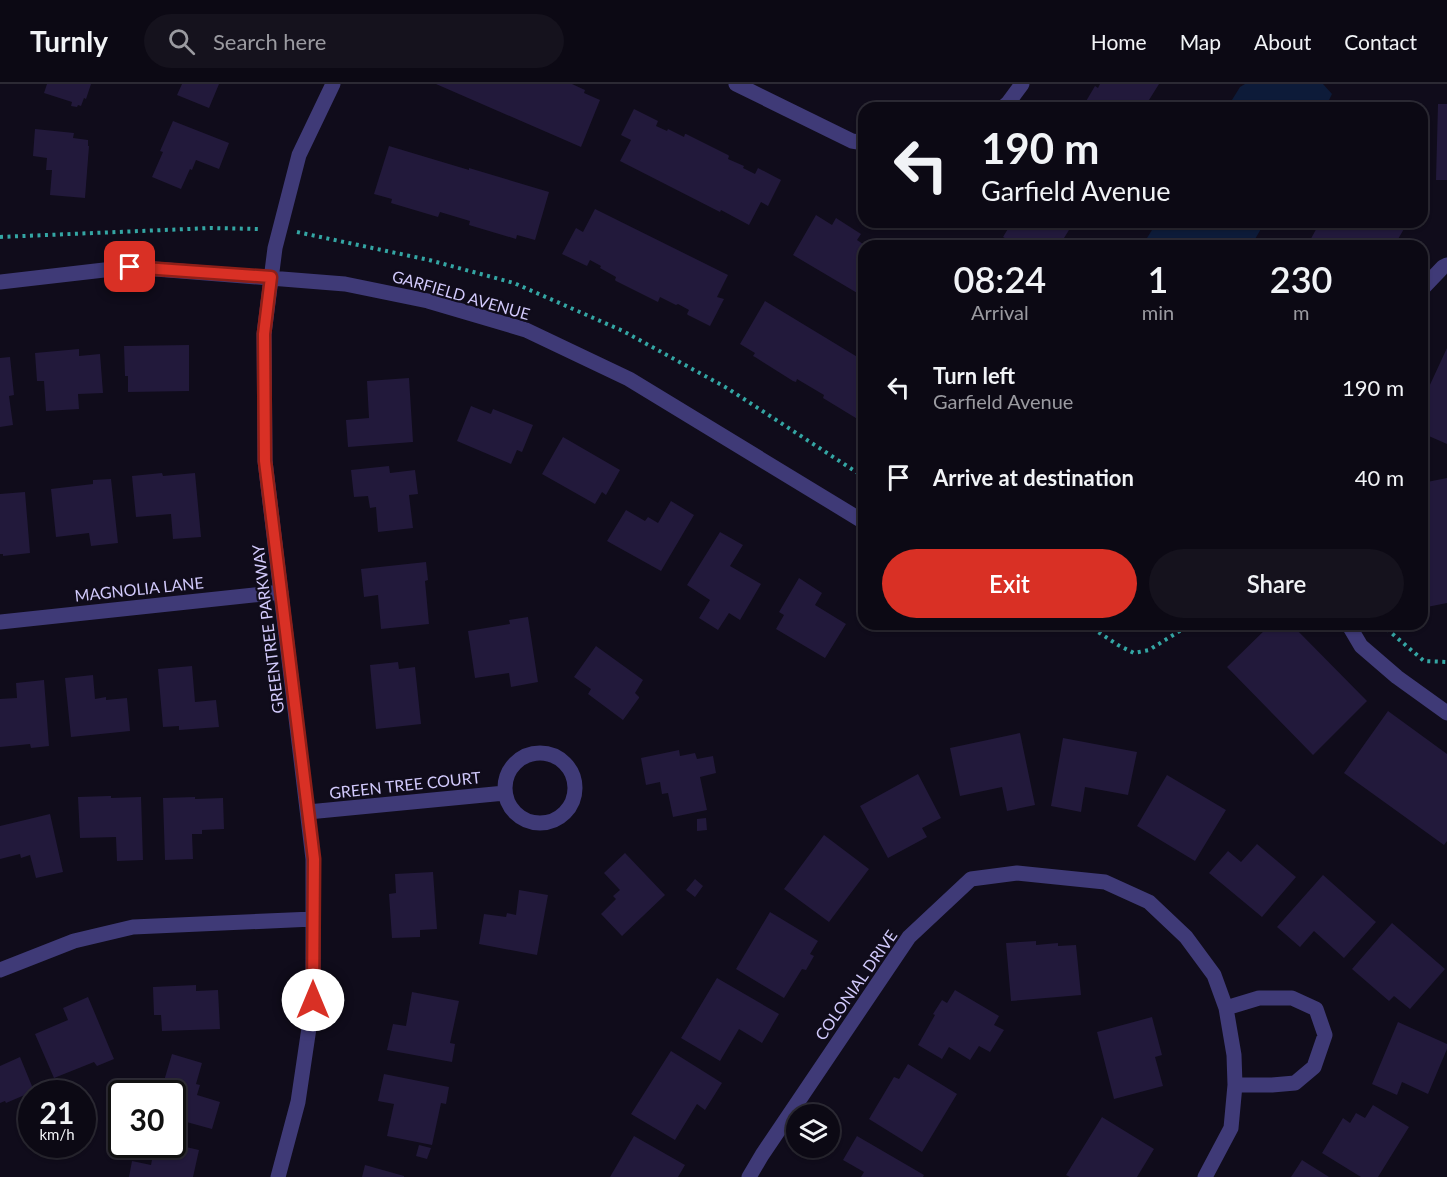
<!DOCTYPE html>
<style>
body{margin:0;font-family:Lato,sans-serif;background:#15121d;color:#f1f3f6;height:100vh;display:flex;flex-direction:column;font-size:22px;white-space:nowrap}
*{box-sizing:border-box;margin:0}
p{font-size:20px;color:#9a9aa0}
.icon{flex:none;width:33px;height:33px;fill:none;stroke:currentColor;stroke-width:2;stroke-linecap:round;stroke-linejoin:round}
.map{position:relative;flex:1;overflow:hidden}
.sheet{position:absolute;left:858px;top:156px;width:570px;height:390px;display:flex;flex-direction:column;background:#0c0914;border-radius:18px;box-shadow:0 2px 4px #0004,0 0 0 2px #2c2a34}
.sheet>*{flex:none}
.banner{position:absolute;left:858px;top:18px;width:570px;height:126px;border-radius:18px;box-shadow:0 2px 4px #0004,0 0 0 2px #2c2a34;background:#0c0914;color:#f1f3f6;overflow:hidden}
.tools{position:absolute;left:786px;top:1020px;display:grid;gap:12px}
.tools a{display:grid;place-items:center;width:54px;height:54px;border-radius:50%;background:#0c0914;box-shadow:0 2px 4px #0004,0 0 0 2px #2c2a34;font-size:30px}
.speed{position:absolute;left:18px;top:996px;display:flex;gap:12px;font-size:30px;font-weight:700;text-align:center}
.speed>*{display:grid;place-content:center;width:78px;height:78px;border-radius:50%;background:#0c0914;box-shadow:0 2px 4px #0004,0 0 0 2px #2c2a34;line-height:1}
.speed small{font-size:15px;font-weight:400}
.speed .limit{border:3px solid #111;border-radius:9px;background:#fff;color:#111}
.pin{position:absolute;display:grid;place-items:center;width:51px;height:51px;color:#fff;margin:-26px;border-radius:12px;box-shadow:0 3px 9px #0006}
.me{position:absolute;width:66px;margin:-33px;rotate:0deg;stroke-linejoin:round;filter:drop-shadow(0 0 4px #0008)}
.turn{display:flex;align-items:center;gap:21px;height:126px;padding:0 24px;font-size:27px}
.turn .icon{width:78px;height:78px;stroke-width:2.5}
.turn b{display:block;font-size:42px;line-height:51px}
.eta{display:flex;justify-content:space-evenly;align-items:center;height:102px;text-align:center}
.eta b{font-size:36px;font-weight:600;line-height:42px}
.cta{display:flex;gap:12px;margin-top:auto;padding:12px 24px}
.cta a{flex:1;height:69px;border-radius:36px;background:#d93025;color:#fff;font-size:24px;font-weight:600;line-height:69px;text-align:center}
.cta a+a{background:#15121d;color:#f1f3f6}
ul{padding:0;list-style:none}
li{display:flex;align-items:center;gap:18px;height:90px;padding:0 24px}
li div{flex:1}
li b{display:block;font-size:22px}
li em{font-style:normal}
header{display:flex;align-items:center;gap:36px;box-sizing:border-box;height:84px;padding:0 30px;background:#0c0914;border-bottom:2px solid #2c2a34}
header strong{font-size:28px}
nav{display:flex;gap:33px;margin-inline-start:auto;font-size:21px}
.search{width:420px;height:54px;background:#15121d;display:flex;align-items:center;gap:15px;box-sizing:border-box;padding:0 21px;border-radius:33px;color:#9a9aa0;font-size:22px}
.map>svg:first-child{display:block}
.water{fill:#0d1b39}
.building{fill:#22193b}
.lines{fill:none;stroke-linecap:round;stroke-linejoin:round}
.path{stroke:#34a6a4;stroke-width:4;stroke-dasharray:3 4.5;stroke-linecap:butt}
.minor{stroke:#3f3a77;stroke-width:15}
.route-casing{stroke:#8d1f18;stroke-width:15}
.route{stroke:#d93025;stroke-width:10}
.labels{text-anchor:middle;stroke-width:4.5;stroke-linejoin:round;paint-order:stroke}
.street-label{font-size:16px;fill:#d2cafc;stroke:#100c1b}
</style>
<header>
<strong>Turnly</strong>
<div class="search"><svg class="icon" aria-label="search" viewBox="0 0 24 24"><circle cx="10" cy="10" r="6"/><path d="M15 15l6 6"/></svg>Search here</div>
<nav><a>Home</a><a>Map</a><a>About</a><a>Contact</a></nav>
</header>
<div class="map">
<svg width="1447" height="1093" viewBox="0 0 1447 1093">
<rect width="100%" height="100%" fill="#100c1b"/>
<path class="water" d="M1245,0H1323L1332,10L1325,24H1227L1240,3Z
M1157,138H1265L1251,162H1142Z"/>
<path class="building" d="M47,0H91L86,15L84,14L81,22L78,21L77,23L71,22L72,18L44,9Z
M182,0H219L209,24L177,11Z
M436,0H572L585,6L584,9L600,16L581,63Z
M1100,0H1159L1144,24H1082L1095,2L1098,4Z
M1438,20H1447V96H1436Z
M634,25L658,37L656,42L667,47L668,45L684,53L685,50H686L728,71L729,72L728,75L744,82L743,84L755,90L758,84L781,96L768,122L761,118L749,141L721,126L720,128L620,77L631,56L621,51Z
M173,37L229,59L219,85L196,76L192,86L190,85L181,105L152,93L163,68L160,67Z
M35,45L74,49L73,54L88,56V62H89L85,114L50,111L52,86H46L47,74L33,72Z
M389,62L469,86V84L549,108L535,156L517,151L516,155L469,141L470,137L440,128L438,133L391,119L392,115L374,110Z
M595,125L728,191L717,213L724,215L710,242L688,231L687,230L689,226L678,220L676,221L660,213L658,218L616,197L615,196L616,193L600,184L601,182L590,176L587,182L562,170L576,144L583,148Z
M816,131L832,141L836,134L861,150L857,156L863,160L864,158L871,162H864V213L793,171Z
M1012,138H1074L1059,162H1005L1008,156L1003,153Z
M1320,138H1408L1394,162H1307Z
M765,217L864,277V339L823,314L824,311L797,295L796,298L793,297L755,273L753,272L755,269L740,260Z
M189,261V307L128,308V292H125L124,262Z
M1447,264V360L1422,349V318Z
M79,265V272L100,270L103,309L78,310L79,325L46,327L44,297H37L35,269Z
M10,273L14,311L9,312L13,341L0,343V274Z
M409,294L413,358L348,363L346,336L369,334L367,297Z
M471,322L491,330L493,325L533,341L522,368L517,366L511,380L457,357Z
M563,353L620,386L606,411L602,408L595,420L542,390Z
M389,382L390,389L415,386L418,410L409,411L413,444L378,448L376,423L370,424L368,412L354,413L351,386Z
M162,389L163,392L195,389L201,453L173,455L171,430L136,433L132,392Z
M1447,394V519L1422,524V399Z
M111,395L118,459L91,462L89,449L56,453L51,405L93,400V396Z
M25,408L30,469L3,472V470H0V410Z
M671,417L694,431L661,487L607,457L626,426L645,437L648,433L658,439Z
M720,448L743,461L730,482L761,500L740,536L729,529L718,546L699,534L710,516L687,501Z
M426,478L428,496L425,497L429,540L381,545L378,511L364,513L361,485Z
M799,494L822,509L815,521L846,540L825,574L776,545L784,531L779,528Z
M528,533L538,598L511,603L509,589L475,594L468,547L510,540L509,536Z
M1271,540H1291L1367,617L1313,671L1227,583Z
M596,562L643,596L635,609L639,613V614L623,636L588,610L591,605L574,593Z
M398,578L399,585L415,583L421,640L376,645L370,581Z
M192,582L195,618L216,616L219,643L179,646V642L163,643L158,585Z
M93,591L95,615L106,613V616L127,614L130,647L71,653L65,594Z
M44,596L49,662L31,664L30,660L0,663V615L17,614L16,599Z
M1388,627L1447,670V757L1444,761L1344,689Z
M1020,649L1035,721L1007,727L1002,703L960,712L950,664Z
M1063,654L1137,668L1128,711L1085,703L1081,728L1051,722Z
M679,666L680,672L695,669L697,675L713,672L716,689L700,693L707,726L673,733L668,709L662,710L660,698L646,701L641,674Z
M918,690L941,734L922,744L927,753L888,774L860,722Z
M1167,691L1226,726L1195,777L1137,742Z
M109,712H111V714L141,713L143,776L117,777L116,753L80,754L78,713Z
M195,713V715L223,714L224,745L202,746V750H192L193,775L165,776L163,714Z
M50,730L63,788L36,794L30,771L21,774L20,770L0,775V742Z
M706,734L707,746L697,747V735Z
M824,751L869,785L829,838L784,805Z
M1257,760L1296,793L1262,833L1209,789L1228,767L1241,778Z
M625,769L665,811L622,852L601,830L616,815L613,812L620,806L604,789Z
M433,788L437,845L420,846V853L392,854L389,810L396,809L395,790Z
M1323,791L1376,838L1344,874L1314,847L1300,863L1277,843Z
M695,795L703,802L695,813L686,806Z
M519,806L548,811L537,871L479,860L484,830L506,833L507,829L516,831Z
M770,828L818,857L810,870L814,872L806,886L802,885L784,914L736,885Z
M1392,839L1445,885L1410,925L1394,912L1389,917L1352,885Z
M1036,857V861L1058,859V862L1076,861L1081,911L1011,917L1006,859Z
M717,894L779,930L762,959L739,945L720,977L681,954Z
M196,901V907L218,906L220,945L162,947L161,931H154L153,903Z
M955,906L999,932L994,941L1004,946L990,968L979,962L970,976L949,963L942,975L918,961L935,931L933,930L942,916L947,919Z
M412,908L459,917L450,959L455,960L452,978L387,966L393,940L406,942Z
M88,913L114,975L97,982L94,978L54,994L35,950L68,936L63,924Z
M1152,933L1162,971L1155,973L1163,1002L1114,1015L1097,948Z
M1398,938L1447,960V965L1428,1010L1402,998L1397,1011L1372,1000Z
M671,967L722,999L705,1026L697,1020L675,1056L631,1030Z
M172,970L202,979L196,1000L200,1001L197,1011L220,1018L212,1045L172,1034V1010H159L163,997H164Z
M20,973L34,1007L6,1019L5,1017L0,1019V982Z
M908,980L957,1010L922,1068L869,1035L894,993L899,995Z
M384,990L449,1003L446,1020L441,1019L432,1061L387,1052L394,1020L378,1017Z
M1373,1021L1409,1043L1378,1093H1361L1322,1069L1343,1034L1350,1039L1356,1029L1365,1034Z
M1102,1033L1154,1065L1137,1093H1070L1066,1091Z
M634,1052L685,1081L678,1093H610Z
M857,1052L924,1091L923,1093H861L864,1088L843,1076Z
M155,1060H173L199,1066L193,1093H129L132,1077L151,1081Z
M419,1061L431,1064L427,1075L416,1072Z
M1302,1076L1329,1093H1291Z
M365,1081L404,1092V1093H362Z"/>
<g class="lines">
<path class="path" d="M297,148L429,176L514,199L623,247L727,304L864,393
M0,153L211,144L260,145
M1086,540L1118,561L1134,569L1149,566L1191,540
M1381,540L1424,577L1447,578"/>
<path class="minor" d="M736,0L852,57L864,59
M1002,24L1008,19L1022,0
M0,198L130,183L345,200L428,217L526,246L629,295L864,438
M1422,205L1443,183L1447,181
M0,538L281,508
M1348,540L1361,562L1397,593L1447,629
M505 704a35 35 0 1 1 70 0a35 35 0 1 1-70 0Z
M308,728L505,709
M0,886L74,857L133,843L313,835
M1226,924L1259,914H1292L1316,925L1325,951L1314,983L1295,999L1272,1001H1235
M278,1093L298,1018L313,917V775L265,377L264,250L275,164L299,71L333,0
M749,1093L762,1071L909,853L971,795L1017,789L1105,798L1149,818L1186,853L1214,891L1226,924L1234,971L1235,1001L1231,1044L1205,1093"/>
</g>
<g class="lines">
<g class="route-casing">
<path id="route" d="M130,183L271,193L264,250L265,377L314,775L313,916"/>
</g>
<use href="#route" class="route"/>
</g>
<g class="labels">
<g class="street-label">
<text transform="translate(461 211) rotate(16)" y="6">GARFIELD AVENUE</text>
<text transform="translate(139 505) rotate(-6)" y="6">MAGNOLIA LANE</text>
<text transform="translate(268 545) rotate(-97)" y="6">GREENTREE PARKWAY</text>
<text transform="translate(405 701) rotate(-6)" y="6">GREEN TREE COURT</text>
<text transform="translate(856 901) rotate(-55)" y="6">COLONIAL DRIVE</text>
</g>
</g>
</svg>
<div class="tools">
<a><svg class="icon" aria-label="layers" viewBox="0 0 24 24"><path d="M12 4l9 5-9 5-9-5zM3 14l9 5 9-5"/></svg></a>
</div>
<div class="speed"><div>21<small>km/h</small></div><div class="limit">30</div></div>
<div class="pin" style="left:130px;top:183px;background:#d93025"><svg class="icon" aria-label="arrive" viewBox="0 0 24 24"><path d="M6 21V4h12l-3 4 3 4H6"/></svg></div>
<svg class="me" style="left:313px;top:916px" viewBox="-20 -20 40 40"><circle r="19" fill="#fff"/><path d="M0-13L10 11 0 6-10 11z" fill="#d93025"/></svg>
<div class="banner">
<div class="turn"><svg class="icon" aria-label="left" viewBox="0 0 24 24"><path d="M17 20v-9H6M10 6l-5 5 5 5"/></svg><div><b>190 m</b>Garfield Avenue</div></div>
</div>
<section class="sheet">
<div class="eta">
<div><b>08:24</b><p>Arrival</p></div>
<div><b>1</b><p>min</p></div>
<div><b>230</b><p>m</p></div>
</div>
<ul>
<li><svg class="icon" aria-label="left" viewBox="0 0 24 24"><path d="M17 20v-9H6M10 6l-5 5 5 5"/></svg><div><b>Turn left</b><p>Garfield Avenue</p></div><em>190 m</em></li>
<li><svg class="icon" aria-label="arrive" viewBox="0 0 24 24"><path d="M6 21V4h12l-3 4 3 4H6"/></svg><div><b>Arrive at destination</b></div><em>40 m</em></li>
</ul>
<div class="cta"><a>Exit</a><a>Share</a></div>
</section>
</div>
